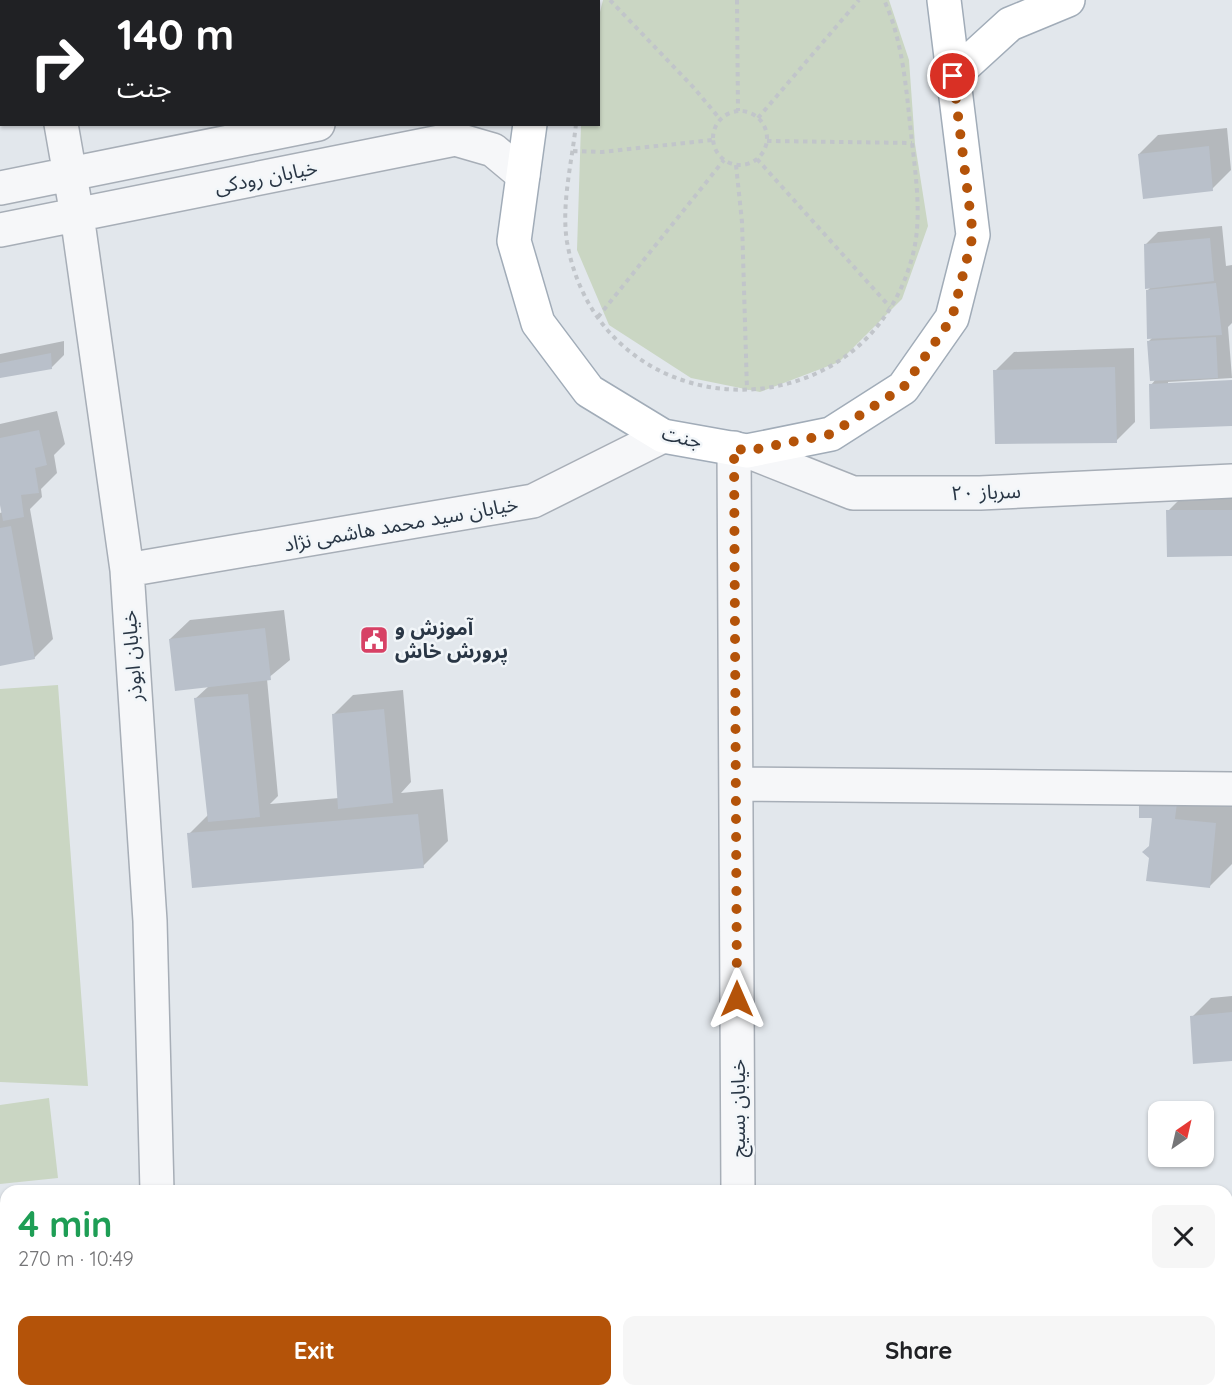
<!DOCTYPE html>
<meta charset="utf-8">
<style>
body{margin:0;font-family:Quicksand,"Noto Sans Arabic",sans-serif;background:#f6f6f6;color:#202124;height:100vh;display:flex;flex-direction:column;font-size:22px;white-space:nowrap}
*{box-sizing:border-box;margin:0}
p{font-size:20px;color:#757577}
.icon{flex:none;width:33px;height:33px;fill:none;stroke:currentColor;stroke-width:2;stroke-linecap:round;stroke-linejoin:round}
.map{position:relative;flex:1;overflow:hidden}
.details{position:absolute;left:0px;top:1185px;width:1233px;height:212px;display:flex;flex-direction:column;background:#fff;border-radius:18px 18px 0 0;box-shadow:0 2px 4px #0004}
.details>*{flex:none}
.banner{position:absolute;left:0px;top:0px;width:600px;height:126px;box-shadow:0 2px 4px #0004;background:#202124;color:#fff;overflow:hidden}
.needle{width:39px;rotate:34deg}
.tools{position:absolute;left:1148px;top:1101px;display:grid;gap:12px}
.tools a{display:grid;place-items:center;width:66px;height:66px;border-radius:12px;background:#fff;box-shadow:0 2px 4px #0004;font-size:30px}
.pin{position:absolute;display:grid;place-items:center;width:51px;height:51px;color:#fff;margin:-26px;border:3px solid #fff;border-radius:50%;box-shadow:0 2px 6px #0007}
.me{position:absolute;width:66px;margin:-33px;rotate:0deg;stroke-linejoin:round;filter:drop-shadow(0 0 4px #0008)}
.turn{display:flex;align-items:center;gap:21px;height:126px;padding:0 18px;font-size:27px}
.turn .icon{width:78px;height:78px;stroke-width:2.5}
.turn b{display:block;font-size:42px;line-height:51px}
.round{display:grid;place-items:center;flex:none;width:63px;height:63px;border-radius:12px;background:#f6f6f6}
.head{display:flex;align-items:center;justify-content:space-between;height:102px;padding:0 18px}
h1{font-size:36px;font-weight:800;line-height:45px;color:#1e9e55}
.cta{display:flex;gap:12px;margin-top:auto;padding:12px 18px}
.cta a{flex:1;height:69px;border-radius:12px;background:#b45309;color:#fff;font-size:24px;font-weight:800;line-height:69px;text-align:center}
.cta a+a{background:#f6f6f6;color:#202124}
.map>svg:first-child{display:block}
.green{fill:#cad6c3}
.shadow{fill:#0003}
.building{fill:#b9c0ca}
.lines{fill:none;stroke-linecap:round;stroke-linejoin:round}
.minor-casing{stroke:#a7aeb7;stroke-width:36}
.major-casing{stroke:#a1acb8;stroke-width:36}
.path{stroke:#c1c5ca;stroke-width:4;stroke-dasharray:4.5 4.5;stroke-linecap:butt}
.minor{stroke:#f6f7f9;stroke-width:33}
.major{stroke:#fff;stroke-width:33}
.route{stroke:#b45309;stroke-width:10;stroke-dasharray:0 18}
.labels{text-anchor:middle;stroke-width:5;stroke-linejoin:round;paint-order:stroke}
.street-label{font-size:20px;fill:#293645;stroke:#f2f6f9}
.poi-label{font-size:20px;font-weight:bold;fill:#293645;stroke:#f2f6f9;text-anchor:start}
</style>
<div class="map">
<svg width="1232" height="1396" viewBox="0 0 1232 1396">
<rect width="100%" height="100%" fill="#e2e7ec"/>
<path class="green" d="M603,0H889L909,60L915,144L928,226L902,299L839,362L760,392L691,378L609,325L577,250L581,125L598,124V20Z
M58,685L88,1086L0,1082V689Z
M49,1098L58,1178L0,1184V1105Z"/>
<path class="shadow" d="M365,0H423L424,2H365Z
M1227,128L1231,170L1212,189L1139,154L1158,135Z
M1222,226L1226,266L1232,265V323L1228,327L1232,378L1168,382V385L1232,381V425L1151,385L1156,379L1149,341L1153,337L1147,291L1151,287L1145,245L1158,232Z
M64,341V355L52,367L0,377V354Z
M1134,348L1135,422L1116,441L995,371L1014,352Z
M57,411L65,444L54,455L57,473L41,489L42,497L30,509L53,639L34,658L0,664V513L3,512L0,495V424Z
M1187,492H1232V555L1168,511Z
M284,610L290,660L267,679L278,796L270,804L339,798L334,714L353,695L403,690L411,782L401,793L443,789L448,841L423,866L189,834L209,814L195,699L209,686L170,639L190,620Z
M1232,798V864L1209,887L1150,845L1153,820L1140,804Z
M1232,996V1059L1192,1017L1211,998Z"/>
<path class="building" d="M1209,146L1213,191L1143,199L1138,154Z
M1210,238L1214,281L1145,289L1144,244Z
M1216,283L1222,335L1147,339L1146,290Z
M1216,337L1218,378L1150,381L1147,341Z
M51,353L52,369L0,378V363Z
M1115,367L1117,443L995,444L993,370Z
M1232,380V426L1150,429L1149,384Z
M39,430L47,465L35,468L39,493L21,495L24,517L3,521L0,505V438Z
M1166,510H1232V556L1167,557Z
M11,526L35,659L0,666V528Z
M265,628L271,680L175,691L169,639Z
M248,694L260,817L208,822L194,698Z
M384,709L393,803L338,809L332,714Z
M1139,803H1177L1175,819L1216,823L1210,888L1146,881L1149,858L1142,852L1149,846L1152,818H1139Z
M418,814L424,868L192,888L187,833Z
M1232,1012V1061L1193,1064L1190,1016Z"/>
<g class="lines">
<g class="minor-casing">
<path id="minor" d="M38,0V2
M61,124L77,215L127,570L150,921L157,1191
M0,188L318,124
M0,230L455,139L493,150L523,175
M734,448L738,1191
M747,451L853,493H980L1232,481
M127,570L533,501L663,436
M736,784L1232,789
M1227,1222L1232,1221
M472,1390V1396
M739,1390V1396
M160,1396V1390"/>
</g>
<g class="major-casing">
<path id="major" d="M547,2V0
M953,76L1010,24L1068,0
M530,124L514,241L538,323L589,391L663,436L747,451L831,434L903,388L952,318L973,235L944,0"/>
</g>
<path class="path" d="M610,0L694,88L720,119
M737,0L738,111
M598,2V0
M713 138a27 27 0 1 1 54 0a27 27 0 1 1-54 0Z
M758,118L859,0
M576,124C572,162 561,204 567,242C601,434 869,441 914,250C922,212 915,171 911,133C906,88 903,41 884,0
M767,141L912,143
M573,151L602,152L712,140
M757,159L890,307
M736,165L742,222L747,390
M598,317L724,160"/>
<use href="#minor" class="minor"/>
<use href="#major" class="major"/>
</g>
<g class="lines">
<path class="route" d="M737,999L734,448L747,451L831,434L885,399L903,388L952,318L973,235L953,76"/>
</g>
<defs>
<g id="civic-square" transform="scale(1.5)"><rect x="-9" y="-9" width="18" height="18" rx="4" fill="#d74165" stroke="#f2f6f9"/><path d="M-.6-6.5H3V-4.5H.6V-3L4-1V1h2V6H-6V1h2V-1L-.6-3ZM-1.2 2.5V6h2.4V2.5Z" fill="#fff"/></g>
</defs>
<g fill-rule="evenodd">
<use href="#civic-square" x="374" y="640"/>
</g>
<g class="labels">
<g class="street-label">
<text transform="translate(266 177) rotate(-11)" y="7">خیابان رودکی</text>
<text transform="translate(682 437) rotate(14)" y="7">جنت</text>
<text transform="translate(986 492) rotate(-2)" y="7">سرباز ۲۰</text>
<text transform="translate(401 524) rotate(-10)" y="7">خیابان سید محمد هاشمی نژاد</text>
<text transform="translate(132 656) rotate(-94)" y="7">خیابان ابوذر</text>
<text transform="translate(738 1108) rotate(-90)" y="7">خیابان بسیج</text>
</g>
<g class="poi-label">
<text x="395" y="635">آموزش و<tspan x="395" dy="23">پرورش خاش</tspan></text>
</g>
</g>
</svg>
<div class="tools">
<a><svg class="needle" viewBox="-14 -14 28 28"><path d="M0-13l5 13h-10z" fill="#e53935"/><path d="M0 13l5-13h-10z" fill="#757577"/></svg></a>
</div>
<div class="pin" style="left:953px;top:76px;background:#d93025"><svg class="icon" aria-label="arrive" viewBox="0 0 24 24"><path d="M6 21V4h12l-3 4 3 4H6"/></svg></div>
<svg class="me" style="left:737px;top:999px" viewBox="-20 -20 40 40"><path d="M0-17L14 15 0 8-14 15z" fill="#b45309" stroke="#fff" stroke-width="4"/></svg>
<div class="banner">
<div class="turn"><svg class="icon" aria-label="right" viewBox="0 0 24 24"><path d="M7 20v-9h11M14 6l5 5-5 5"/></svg><div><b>140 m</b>جنت</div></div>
</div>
<section class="details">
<div class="head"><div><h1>4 min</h1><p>270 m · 10:49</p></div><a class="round"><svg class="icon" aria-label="close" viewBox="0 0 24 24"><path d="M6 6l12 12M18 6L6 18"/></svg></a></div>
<div class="cta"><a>Exit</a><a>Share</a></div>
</section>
</div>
